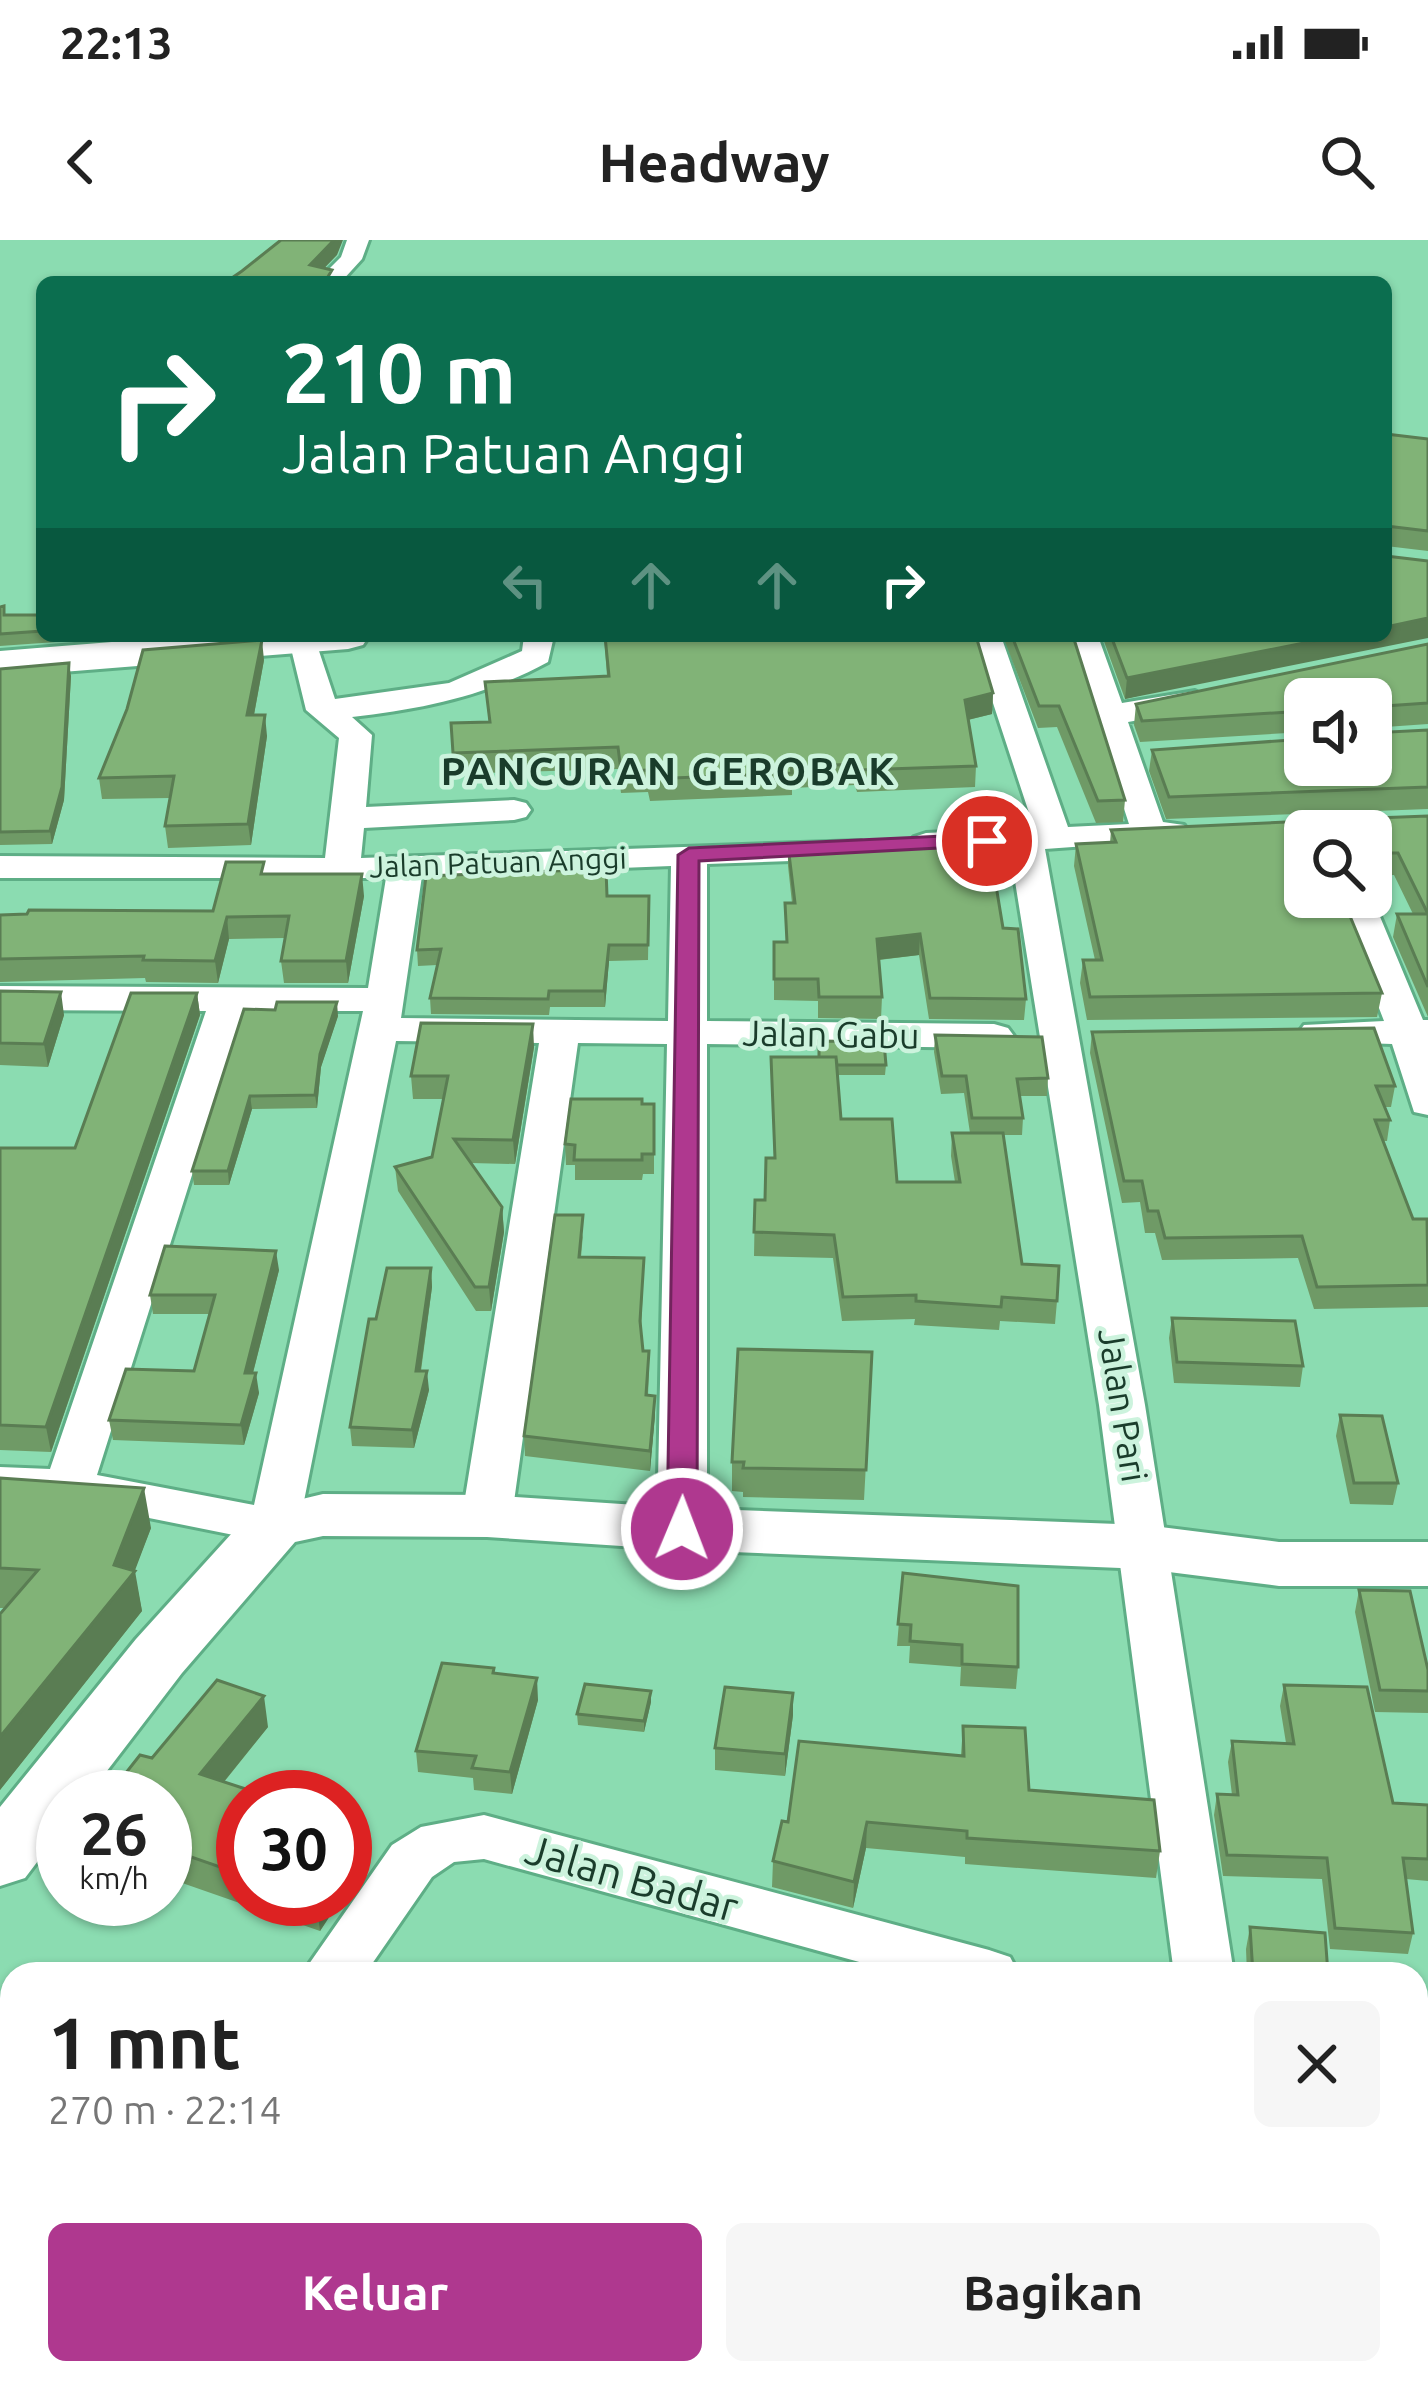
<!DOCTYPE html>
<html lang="id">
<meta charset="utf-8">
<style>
body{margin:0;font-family:Ubuntu,sans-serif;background:#f6f6f6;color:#222;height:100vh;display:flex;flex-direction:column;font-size:45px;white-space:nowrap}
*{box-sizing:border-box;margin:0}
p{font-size:39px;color:#767676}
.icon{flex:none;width:66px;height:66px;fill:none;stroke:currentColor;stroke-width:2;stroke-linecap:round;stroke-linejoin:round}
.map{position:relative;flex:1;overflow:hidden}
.side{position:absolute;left:0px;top:1722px;width:1428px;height:423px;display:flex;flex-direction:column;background:#fff;border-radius:36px 36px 0 0;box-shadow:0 3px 9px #0004}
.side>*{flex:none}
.top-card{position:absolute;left:36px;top:36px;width:1356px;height:366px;border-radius:18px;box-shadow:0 3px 9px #0004;background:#0b6e4f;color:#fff;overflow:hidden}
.tools{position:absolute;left:1284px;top:438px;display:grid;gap:24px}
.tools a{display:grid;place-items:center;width:108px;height:108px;border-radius:18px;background:#fff;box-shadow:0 3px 9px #0004;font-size:60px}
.speed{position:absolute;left:36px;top:1530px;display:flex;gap:24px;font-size:60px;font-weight:700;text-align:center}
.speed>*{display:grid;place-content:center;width:156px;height:156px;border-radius:50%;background:#fff;box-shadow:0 3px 9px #0004;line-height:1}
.speed small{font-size:30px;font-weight:400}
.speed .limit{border:18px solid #d22;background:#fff;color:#111}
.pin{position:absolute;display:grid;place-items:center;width:102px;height:102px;color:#fff;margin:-51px;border:6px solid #fff;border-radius:50%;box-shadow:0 3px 12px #0007}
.me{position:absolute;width:132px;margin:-66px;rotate:1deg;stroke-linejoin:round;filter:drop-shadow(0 0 9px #0008)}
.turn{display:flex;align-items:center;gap:42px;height:252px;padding:0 48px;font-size:54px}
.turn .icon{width:156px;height:156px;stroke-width:2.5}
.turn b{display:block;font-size:84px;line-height:102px}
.lanes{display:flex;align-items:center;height:114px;padding:0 48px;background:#0003;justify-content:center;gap:60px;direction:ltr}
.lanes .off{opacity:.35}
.round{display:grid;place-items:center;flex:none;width:126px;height:126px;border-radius:18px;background:#f6f6f6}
.headline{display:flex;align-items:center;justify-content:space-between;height:204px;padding:0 48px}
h1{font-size:72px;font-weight:600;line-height:90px}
.button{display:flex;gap:24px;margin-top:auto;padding:24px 48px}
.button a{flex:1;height:138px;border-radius:18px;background:#af388f;color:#fff;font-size:48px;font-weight:600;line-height:138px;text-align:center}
.button a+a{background:#f6f6f6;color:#222}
.status{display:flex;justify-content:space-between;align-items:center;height:84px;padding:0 60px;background:#fff;direction:ltr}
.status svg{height:33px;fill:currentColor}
header{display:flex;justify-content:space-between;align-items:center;height:156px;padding:0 48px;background:#fff;font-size:54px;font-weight:600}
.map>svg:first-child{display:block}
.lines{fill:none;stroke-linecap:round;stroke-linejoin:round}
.minor-casing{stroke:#5eae86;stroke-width:6}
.major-casing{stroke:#5eae86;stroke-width:6}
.highway-casing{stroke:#5eae86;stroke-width:6}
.minor{fill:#fff;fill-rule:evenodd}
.major{fill:#fff;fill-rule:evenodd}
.highway{fill:#fff;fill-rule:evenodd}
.wall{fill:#6f9a66}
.shaded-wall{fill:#5a7d53}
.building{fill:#81b377;stroke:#5a7d53;stroke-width:3}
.route{fill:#af388f;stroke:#72245d;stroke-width:3}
.labels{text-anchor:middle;stroke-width:9;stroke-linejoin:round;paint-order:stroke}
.far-street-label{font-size:30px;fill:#1a3c2b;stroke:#ccf3dd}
.street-label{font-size:36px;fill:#1a3c2b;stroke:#ccf3dd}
.far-district-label{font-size:39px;font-weight:bold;letter-spacing:3px;fill:#1a3c2b;stroke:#ccf3dd}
.near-street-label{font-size:42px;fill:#1a3c2b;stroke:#ccf3dd}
</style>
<div class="status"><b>22:13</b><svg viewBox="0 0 49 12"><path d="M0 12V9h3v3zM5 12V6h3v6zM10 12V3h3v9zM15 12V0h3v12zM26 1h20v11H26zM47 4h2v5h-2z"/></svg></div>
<header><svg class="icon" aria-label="back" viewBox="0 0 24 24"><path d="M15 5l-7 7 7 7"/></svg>Headway<svg class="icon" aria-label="search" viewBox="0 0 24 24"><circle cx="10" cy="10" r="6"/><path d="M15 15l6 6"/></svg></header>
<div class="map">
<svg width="1428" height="2144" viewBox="0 0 1428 2144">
<rect width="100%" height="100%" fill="#8bdcb1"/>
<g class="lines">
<g class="minor-casing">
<path id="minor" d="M347,0H369L362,19L341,42H316L341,17Z
M288,396H314L335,459L449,443L522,411L524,396H554L548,422C486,456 422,469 352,477L372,495L366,567L514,560L526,563L531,570L526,577L514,580L364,588L361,618L861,601L867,608L861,615L849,619L707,624V781L994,784L1008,788L1014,796L1008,804L994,808L707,804V1289L700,1301L682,1306L664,1301L657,1289L667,804L578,803L512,1276L504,1288L487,1293L470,1288L462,1276L539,803L396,801L299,1286L292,1298L274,1303L69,1262L0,1259V1227L50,1229L206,771L0,770V746L368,748L386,638H0V616L325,618L339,498L306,470ZM671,626L668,781L401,778L422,636ZM244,771H363L254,1265L97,1235Z
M971,396H1001L1068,587L1129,584L1068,396H1098L1122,463L1195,451L1211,461L1206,468L1128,482L1163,582L1184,585L1189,592L1184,599L1045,609L1145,1165L1234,1734H1174L1099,1165L1010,610L926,615L914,611L908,604L914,597L926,593L1034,588Z
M1371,655L1423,780H1428V875L1414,872L1392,804L1304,801L1298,793L1304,785L1384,781L1336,657Z
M484,1575L989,1710L1010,1717L1019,1734H903L484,1619L454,1622L432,1637L365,1734H302L392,1605L421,1587Z
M1416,1822L1428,1826V1878L1416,1874Z
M95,2133H164L159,2144H90Z
M450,2133H518L514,2144H446Z
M805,2133H873L869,2144H801Z"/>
</g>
<g class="major-casing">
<path id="major" d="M323,1254L487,1255L682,1268L1145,1285L1279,1302H1428V1346H1279L1145,1329L682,1310L487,1297L323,1296L295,1302L182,1433L87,1557H63V1588L25,1638L0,1646V1567L136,1399L252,1271Z"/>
</g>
<g class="highway-casing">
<path id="highway" d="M186,396H369L363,405L348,409L0,437V411Z"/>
</g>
<use href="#minor" class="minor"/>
<use href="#major" class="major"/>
<use href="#highway" class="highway"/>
</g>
<path class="wall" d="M1386,194L1428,199V311L1386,306Z
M4,366L5,375H42V396H70V401L0,406V367Z
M604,396L993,453L992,474L968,480L976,526L975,547L857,552L855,545L792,548V555L650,561L648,552L621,553L618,529L454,534L451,483L489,482L485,442L607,436Z
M1003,396H1073L1125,560L1123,582L1096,583L1057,487L1038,488Z
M1102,396H1386L1125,459Z
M1428,404V484L1371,488V493L1428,490V569L1166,579L1149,531L1152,510L1371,525L1305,459V492L1140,502L1134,485L1136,464Z
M264,420L254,475L267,496L251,605L168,608L165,586L170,558L102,559L99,538Z
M0,429L71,436L64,560L52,604L0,605Z
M1428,576V777L1393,697L1397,674H1413L1394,635L1371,636V591H1305L1382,753L1377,777L1087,780L1080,743L1083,720H1095L1074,626L1076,604L1110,603L1111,590Z
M788,606L1003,688L1026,759L1024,780L929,779L919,715L879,720L882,757L881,779L818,778V761L774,760V702H786L785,663H792L788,626Z
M265,634L364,656L348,743H284L281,721L285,698L229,699L218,743L146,742L145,738L0,742V675L213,671Z
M607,656H649L648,720L609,721L605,767H550L549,775L431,774L430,758L437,725L418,726L417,710Z
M0,751L64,775L48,827L0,825Z
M197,753L200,775L51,1212L0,1210V908H75Z
M244,769L338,776L321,827L317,868L252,869L229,945H194L192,931Z
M1092,792L1395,846L1391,867H1385L1390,880L1387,901H1383L1413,979L1428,983V1067L1314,1069L1298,1018L1162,1020L1155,993H1145L1140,962L1122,963L1090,813Z
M935,795L1048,838L1047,856H1020L1023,878L1022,895H1004L1022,1024L1057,1061L1055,1084L1000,1081L999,1090L914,1085L915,1079L842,1081L833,1018L754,1016L755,960H765L774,918L771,817H819L886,825L885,835H838L841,879L897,942H955L951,916L952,893H970L964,853L941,854L934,812Z
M534,807L515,924L471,923L502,967L504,992L491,1071H476L398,951L395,927L432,917L443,859H413L411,836Z
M642,864H654V934H643L642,940H575V925H566L565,904Z
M583,994L581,1017L644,1018L641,1092L643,1111L649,1131L648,1155L655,1175L650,1231L525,1216L524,1196Z
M431,1028L432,1047L421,1131L429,1150L414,1208L352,1206L350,1187L376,1079Z
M279,1030L253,1133L259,1153L244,1205L113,1200L109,1180L194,1131L209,1074H153L150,1055Z
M1172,1078L1303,1126L1300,1147L1174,1143L1169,1098Z
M872,1112L864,1260L743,1257V1252L732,1251V1222Z
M1340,1175L1398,1243L1393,1265L1350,1264L1336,1196Z
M0,1238L151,1288L134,1331L142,1371L0,1550V1374L5,1368H0Z
M903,1333L1018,1427L1016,1449L960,1446L961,1427L909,1423L910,1406H897Z
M1359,1350L1428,1430V1473L1375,1472L1355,1372Z
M494,1428V1433L538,1460L512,1554L474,1550L473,1538L418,1532L416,1511Z
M1284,1445L1393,1563L1428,1565V1641L1406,1639L1413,1693L1408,1714L1330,1709L1322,1639L1223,1636L1214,1575L1217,1554L1232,1555L1228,1522L1232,1501L1286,1503L1280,1466Z
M793,1453V1475L785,1536L715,1530V1508Z
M651,1462L644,1492L578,1485L577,1474Z
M963,1486L1029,1550L1160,1611L1156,1638L965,1624V1617L866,1608L853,1668L772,1647L773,1621L788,1582L961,1515Z
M268,1487L224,1542L243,1557V1659H341L320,1691L165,1637V1557L152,1518Z
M1250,1687L1328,1734H1247L1246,1709Z
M0,1780L12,1785V1880L0,1875Z
M1109,2133H1269L1266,2144H1140Z"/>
<path class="shaded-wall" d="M334,0H343L337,15L311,42L310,25Z
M1428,378V398L1125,459L1127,438L1339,396H1386V387Z
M262,400L264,420L250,496L247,475Z
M69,423L71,436L64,560L52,604L50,591Z
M993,453L992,474L963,481L965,460Z
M265,475L267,496L251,605L248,584Z
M362,634L364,656L348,743L346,721Z
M227,677L229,699L218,743L215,721Z
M920,694L919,715L876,720L877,699Z
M609,705V721L605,767L604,751Z
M61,752L64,775L48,827L44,804Z
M197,753L200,775L51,1212L46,1187Z
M337,762L338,776L321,827L317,868L315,855L320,814Z
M533,784L534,807L515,924L513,900Z
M250,856L252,869L229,945L228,931Z
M502,967L504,992L491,1071L489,1047Z
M276,1011L279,1030L248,1152L245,1133Z
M431,1028L432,1047L418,1149L416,1131Z
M427,1131L429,1150L414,1208L412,1190Z
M256,1133L259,1153L244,1205L241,1185Z
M655,1156V1175L650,1231V1211Z
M144,1248L151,1288L134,1333L135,1331L142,1371L0,1550V1497L114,1325Z
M537,1438L538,1460L512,1554L510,1532Z
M651,1451V1462L644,1492V1481Z
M793,1453V1475L785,1536V1514Z
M264,1456L268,1487L205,1565L200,1534Z
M867,1582L866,1608L853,1668L854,1642Z
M365,1588L368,1619L345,1654V1617Z
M341,1659L320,1691L316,1660Z
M12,2085V2122L3,2144H0V2115Z
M263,2133H280L276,2144H259Z
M449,2133H457L458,2144H445Z"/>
<path class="building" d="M281,0H334L310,25L332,30L326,40L331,42H226L242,31Z
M1386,194L1428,199V291L1386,286V292Z
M1386,316L1428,321V378L1386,387Z
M4,366V375H42V391L0,394V367Z
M605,396H976L993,453L965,460L976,526L858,530L856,524L791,527L792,533L649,539L648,530L621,531L618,507L453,513L451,483L490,482L485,442L609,436Z
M1012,396H1073L1125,560L1098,561L1059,466H1039Z
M1111,396H1339L1127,438Z
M262,400L247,475H265L248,584L165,586L174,536L99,538L127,469L143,410Z
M1428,404V463L1371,467V493L1428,490V547L1169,557L1152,510L1305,499V525H1371V459H1305V471L1142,481L1136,464Z
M69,423L62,547L50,591L0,592V429Z
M1313,574H1370L1375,578L1428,576V747L1397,674H1428L1398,613H1371V591H1305V657H1342L1382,753L1090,757L1083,720H1102L1076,604L1116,602L1111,590L1308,581Z
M988,597L1003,688L1018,689L1026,759L930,758L920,694L877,699L882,757H819L818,739H774V702H787L785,663H795L788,606Z
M226,622H264L261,634H362L346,721H281L289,676L227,677L215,721L143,720L144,716L0,719V675L27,674L29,670L213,671Z
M606,629L607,656H649L648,705H609L604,751H549L548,759L430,758L441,709L417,710L426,636Z
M0,751L61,752L44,804L0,803Z
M131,753H197L46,1187L0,1185V908H75Z
M277,762H337L320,814L315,855L250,856L228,931H192L244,769L275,770Z
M421,783L533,784L513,900L454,899L502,967L489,1047H475L395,927L432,917L448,836H411Z
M1374,788L1395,846H1376L1390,880H1375L1413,979H1427L1428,1045L1317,1047L1302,996L1165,998L1158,971H1148L1142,941H1124L1092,792Z
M935,795L1042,797L1048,838L1017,839L1023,878H972L966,836H942Z
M819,801L884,802L886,825H837L836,817H819Z
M771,817H836L841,879H892L897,942H960L952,893H1003L1022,1024L1059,1026L1057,1061L1002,1057L1001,1067L916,1061V1055L843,1057L834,995L754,992L755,960H765L766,918H775Z
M571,859H642V864H654V914H642V920H574L575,905L565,904Z
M555,975H583L579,1017L644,1018L640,1081L643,1111H649L646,1155L655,1156L650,1211L524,1196Z
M165,1006L276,1011L245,1133H256L241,1185L109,1180L126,1129L194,1131L215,1055H150Z
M387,1028H431L416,1131H427L412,1190L350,1187L369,1079H376Z
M1172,1078L1295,1081L1303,1126L1177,1122Z
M738,1109L872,1112L866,1230L743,1228L744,1222H732Z
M1340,1175L1382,1176L1398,1243H1354Z
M0,1238L144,1248L114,1325L135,1331L0,1497V1374L38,1330L0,1328Z
M903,1333L1018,1346V1427L962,1424V1405L910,1401L911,1385L898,1384Z
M1359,1350L1410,1351L1428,1430V1451L1380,1450Z
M442,1423L494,1428L493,1433L537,1438L510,1532L472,1528L476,1516L416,1511Z
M217,1440L264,1456L200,1534L270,1557H243V1635L165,1608V1557H107L140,1515L152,1518Z
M585,1444L651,1451L644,1481L577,1474Z
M1284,1445L1367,1447L1393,1563L1428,1565V1619L1403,1618L1413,1693L1335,1688L1327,1618L1227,1615L1217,1554L1238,1555L1232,1501L1294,1504Z
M725,1447L793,1453L785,1514L715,1508Z
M963,1486L1025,1488L1029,1550L1154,1560L1160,1611L967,1598V1591L867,1582L854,1642L773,1621L782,1581L788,1582L799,1501L964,1516Z
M345,1582L365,1588L345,1617Z
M1250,1687L1325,1693L1328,1734H1253Z
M0,1780L12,1785V1860L0,1855Z
M0,2070L12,2072V2085L0,2115Z
M180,2133H263L259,2144H176Z
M355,2133H449L445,2144H351Z
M1204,2133H1268L1265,2144H1235Z"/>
<path class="route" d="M987,594L994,596V605L699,621L697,1289L692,1297H671L667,1289L678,615L689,608Z"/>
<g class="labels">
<g class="far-street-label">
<text transform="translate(498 623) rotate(-2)" y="10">Jalan Patuan Anggi</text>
</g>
<g class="street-label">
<text transform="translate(831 794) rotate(1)" y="13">Jalan Gabu</text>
<text transform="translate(1123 1165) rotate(81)" y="13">Jalan Pari</text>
</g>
<g class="far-district-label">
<text x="669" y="545">PANCURAN GEROBAK</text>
</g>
<g class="near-street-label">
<text transform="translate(632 1638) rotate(16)" y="15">Jalan Badar</text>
</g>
</g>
</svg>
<div class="tools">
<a><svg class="icon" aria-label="sound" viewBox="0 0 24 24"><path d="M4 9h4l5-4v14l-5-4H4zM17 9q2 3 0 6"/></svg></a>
<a><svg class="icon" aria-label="search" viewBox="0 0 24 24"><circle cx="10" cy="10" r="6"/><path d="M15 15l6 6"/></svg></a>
</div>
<div class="speed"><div>26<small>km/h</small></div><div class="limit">30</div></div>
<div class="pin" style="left:987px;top:601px;background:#d93025"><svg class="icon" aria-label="arrive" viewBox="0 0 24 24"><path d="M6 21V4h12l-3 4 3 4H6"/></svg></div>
<svg class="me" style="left:682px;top:1289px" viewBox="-20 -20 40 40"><circle r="17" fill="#af388f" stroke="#fff" stroke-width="3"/><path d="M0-11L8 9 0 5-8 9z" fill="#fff"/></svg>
<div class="top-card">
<div class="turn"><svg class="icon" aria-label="right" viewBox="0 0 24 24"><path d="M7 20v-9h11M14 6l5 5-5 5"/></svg><div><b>210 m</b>Jalan Patuan Anggi</div></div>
<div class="lanes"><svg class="icon off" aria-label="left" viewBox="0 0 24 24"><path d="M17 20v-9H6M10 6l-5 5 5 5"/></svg><svg class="icon off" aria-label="ahead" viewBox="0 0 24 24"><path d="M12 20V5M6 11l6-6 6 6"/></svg><svg class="icon off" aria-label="ahead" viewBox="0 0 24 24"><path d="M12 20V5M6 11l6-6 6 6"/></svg><svg class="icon" aria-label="right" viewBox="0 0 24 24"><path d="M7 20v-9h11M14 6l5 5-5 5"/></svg></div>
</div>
<section class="side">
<div class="headline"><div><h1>1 mnt</h1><p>270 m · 22:14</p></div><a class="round"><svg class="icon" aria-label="close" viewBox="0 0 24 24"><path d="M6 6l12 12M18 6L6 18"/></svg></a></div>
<div class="button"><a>Keluar</a><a>Bagikan</a></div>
</section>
</div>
